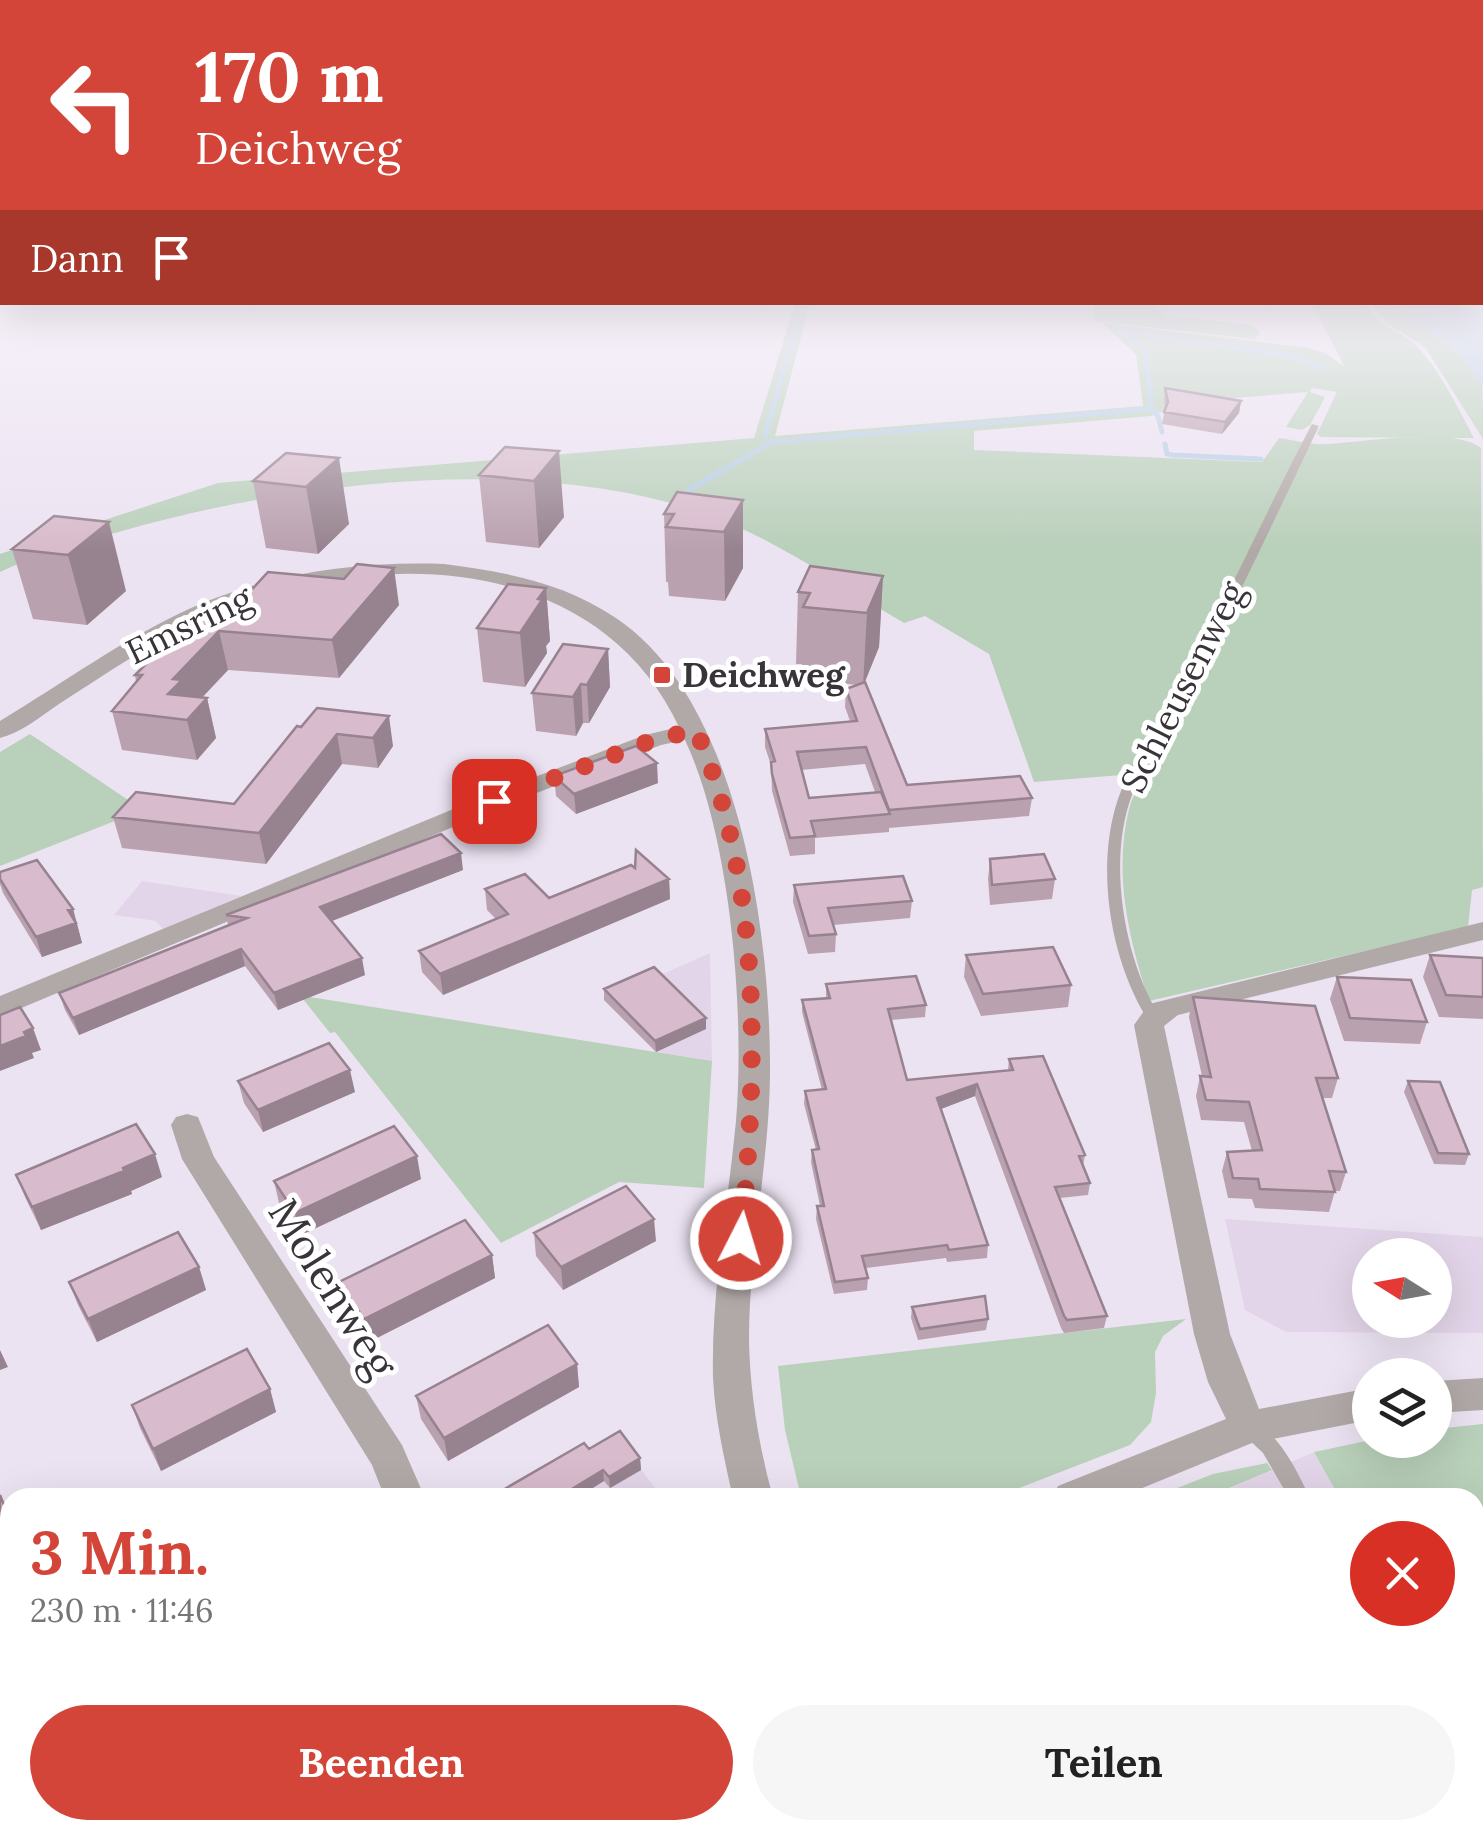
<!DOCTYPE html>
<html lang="de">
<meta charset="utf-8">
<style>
body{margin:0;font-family:Lora,serif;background:#f6f6f6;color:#222;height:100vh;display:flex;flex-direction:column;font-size:38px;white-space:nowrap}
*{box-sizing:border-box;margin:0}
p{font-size:32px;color:#767676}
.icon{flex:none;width:55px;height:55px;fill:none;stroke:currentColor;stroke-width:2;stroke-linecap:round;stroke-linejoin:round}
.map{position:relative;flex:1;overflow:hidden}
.details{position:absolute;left:0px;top:1488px;width:1485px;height:352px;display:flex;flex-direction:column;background:#fff;border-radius:30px 30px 0 0;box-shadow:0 10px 40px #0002}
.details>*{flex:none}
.hud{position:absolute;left:0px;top:0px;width:1485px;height:305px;box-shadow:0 10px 40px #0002;background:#d34538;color:#fff;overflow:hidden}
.needle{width:65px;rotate:281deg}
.tools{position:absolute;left:1352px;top:1238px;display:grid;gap:20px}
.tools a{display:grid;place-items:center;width:100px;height:100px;border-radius:50%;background:#fff;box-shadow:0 10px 40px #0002;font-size:50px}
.pin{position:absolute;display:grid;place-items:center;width:85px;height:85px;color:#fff;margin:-42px;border-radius:20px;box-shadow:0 5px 15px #0006}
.me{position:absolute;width:110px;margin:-55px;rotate:5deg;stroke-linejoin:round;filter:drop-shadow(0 0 8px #0008)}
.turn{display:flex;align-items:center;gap:35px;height:210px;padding:0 30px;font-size:45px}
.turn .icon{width:130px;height:130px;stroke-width:2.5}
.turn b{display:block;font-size:70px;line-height:85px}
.then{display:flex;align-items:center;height:95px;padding:0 30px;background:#0003;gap:20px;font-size:38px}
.round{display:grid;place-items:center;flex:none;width:105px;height:105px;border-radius:52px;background:#f6f6f6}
.overview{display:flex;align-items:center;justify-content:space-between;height:170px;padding:0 30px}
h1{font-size:60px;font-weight:800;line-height:75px;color:#d34538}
.button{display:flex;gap:20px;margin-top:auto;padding:20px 30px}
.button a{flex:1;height:115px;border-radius:60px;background:#d34538;color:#fff;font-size:40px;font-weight:800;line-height:115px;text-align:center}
.button a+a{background:#f6f6f6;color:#222}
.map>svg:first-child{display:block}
.built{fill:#e3d5e9;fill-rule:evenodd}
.green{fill:#b9d0ba}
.water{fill:#b6cee4}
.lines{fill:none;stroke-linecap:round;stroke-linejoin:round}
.stream-far1{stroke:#b6cee4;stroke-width:5}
.stream{stroke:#b6cee4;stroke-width:6}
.service{fill:#b1a9a8;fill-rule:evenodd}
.minor{fill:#b1a9a8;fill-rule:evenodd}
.wall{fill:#baa1af;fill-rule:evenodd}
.shaded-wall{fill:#97838f}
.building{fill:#d8bbcc;stroke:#97838f;stroke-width:2.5}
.route{stroke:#d34538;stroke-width:18;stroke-dasharray:0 32.4}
.poi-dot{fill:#d34538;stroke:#fff;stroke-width:4}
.labels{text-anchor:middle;stroke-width:10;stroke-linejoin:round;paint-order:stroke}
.street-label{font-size:35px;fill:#38343a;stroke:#fff}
.poi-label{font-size:35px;font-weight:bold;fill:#38343a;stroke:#fff;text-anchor:start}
.near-street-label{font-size:42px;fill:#38343a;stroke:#fff}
</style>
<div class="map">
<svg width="1483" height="1838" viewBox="0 0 1483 1838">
<rect width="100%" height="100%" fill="#ece3f2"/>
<path class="built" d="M142,881L242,896L163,929L156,921L114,915Z
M710,953L712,1061L656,1052L604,1000Z
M1225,1219L1483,1237V1333L1286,1332L1245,1310ZM1370,1255H1435V1320H1370Z
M621,1443L662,1497L512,1498Z
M1314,1452L1339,1497L1208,1498Z
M1475,1752L1483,1767V1838H1000L1030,1830H1475Z"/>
<path class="green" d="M795,303H810L775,436L1143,406L1136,354L1102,323L1309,348L1325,353L1344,366L1312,303H1365C1381,330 1400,328 1419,349C1441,372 1459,410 1474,438L1321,437L1317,434L1337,392L1312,388L1310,392L1325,397L1310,425L1302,430L1286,427L1308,392L1184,402L1151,416L974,431V450L1262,462L1279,438C1294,440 1310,445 1325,444C1360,443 1454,426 1481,448L1483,887L1472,890L1468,927L1149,1001C1129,939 1113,874 1129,809C1132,796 1141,785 1146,773L1034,782L989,654L925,616L904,623C837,583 772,536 698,511C524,454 294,482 122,531C81,542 38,554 0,572V554L218,483L754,438Z
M1095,303H1155L1163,315L1253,325L1260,333L1254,339L1093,321Z
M1371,303H1397C1420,335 1465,344 1482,384C1483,398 1483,423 1483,439L1425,347L1389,325Z
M30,734L143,810L0,866V752Z
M310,997L712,1061L704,1188L619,1182L501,1243L335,1032L330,1033L303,999Z
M1186,1319L1163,1336L1155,1352L1156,1393L1151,1422L1130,1445L996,1497H801L785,1430L778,1366Z
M1483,1424V1767L1475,1752V1498L1339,1497L1314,1452L1371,1440H1435V1429Z
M1267,1463L1272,1470L1208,1497H1154L1213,1474Z
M329,1830H1030L1000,1838H310Z"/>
<path class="water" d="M1483,292V386L1457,351L1412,320L1397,303L1482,302Z"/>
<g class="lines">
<path class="stream-far1" d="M1126,332L1287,355L1324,368
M1149,407L1158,416L1162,432
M765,437L802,302
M1165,444L1167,454L1173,455L1261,459
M715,475L772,442L1147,409L1152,406L1145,350L1117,326"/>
<path class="stream" d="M689,490L719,472"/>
<path class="service" d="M1312,424L1319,426C1284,500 1249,574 1212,647C1186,696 1152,743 1132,795C1107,861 1124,959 1160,1017L1153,1022L1148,1020C1110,960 1095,867 1118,799C1138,743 1182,684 1209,630C1244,562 1276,492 1312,424Z
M1251,1421C1279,1432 1297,1471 1310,1498H1289L1263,1453L1244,1435L1241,1429L1244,1423Z
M1475,1805L1483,1809V1838H1474L1469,1830H1475Z"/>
<path class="minor" d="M444,564C505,572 563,582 616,618C740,701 771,934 770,1075C769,1164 749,1252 749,1340C750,1394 759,1446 773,1498H733C724,1458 715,1418 713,1378C711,1291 728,1206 736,1121C745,1013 731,838 685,740L661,745L503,806L0,1017V996L485,796L645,735L679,727C590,537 338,547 176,632C136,653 98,679 59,704C41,716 21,733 0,738V721C63,683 123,639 191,608C271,573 357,561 444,564Z
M1483,922V940L1178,1015L1164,1026L1230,1334L1259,1409L1370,1388V1420L1252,1443L1118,1498H1052L1058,1486L1226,1419L1208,1382L1194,1334L1134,1025L1149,1004Z
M187,1114L198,1117L214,1157L402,1445L425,1498H385L372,1465L182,1159L171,1125L176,1117Z
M1483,1378V1410L1435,1413V1381Z
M181,1830H245L242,1838H178Z"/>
</g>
<path class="wall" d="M1165,388L1241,401L1239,413L1222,434L1162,424L1165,409L1164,400Z
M505,447L564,517L539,548L486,542L479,475Z
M286,453L349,524L318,554L266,548L253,481Z
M743,500V568L725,601L669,596L668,582H666L664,514Z
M54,516L126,591L87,625L33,619L12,549Z
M883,576L879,647L865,682L907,785L1032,798L1029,816L889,828V832L815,838V854L790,856L772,791L771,765L765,747V729L850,721L845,707L846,689L857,685L801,679L802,664H796L798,592ZM865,764L875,792L809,798L801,770Z
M546,588L550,641L546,646L547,653L525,687L483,682L477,628Z
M399,605L339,678L228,670L202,698H207L216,738L197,760L122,750L112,711L136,682L135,675L231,612Z
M608,649L610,687L589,723H583L576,736L536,731L532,693Z
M317,708L393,746L378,768L342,764L266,864L122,848L113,817L234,804Z
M554,776L658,783L576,814L556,796Z
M990,859L1055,879L1052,899L990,905L988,879Z
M635,868L669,879L670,899L443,995L422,972L419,951L496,919L487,910L485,889L549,898Z
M463,870L332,921L365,975L278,1010L245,966L79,1035L65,1010L59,993L228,925L226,915Z
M0,872L73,909L82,943L42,957L3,893L0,884Z
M794,885L912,901L910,918L833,925L836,934L835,952L808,954L793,902Z
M966,955L1071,985L1068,1007L981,1016L964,977Z
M1430,955L1483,958V1019L1439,1017L1423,977Z
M1337,977L1427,1022L1420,1044L1344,1041L1330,999Z
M826,984L926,1005L925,1017L891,1020L907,1080L1008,1070L1009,1059L1085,1155L1083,1166L1090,1183L1088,1195L1060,1198L1107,1316L1104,1328L1064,1333L1061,1328L975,1096L940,1109L988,1245L987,1258L947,1262L946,1258L866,1268L868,1278L867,1290L834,1294L816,1219L817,1206H820L811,1162L812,1150H816L804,1104L805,1091L822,1090L802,1012V1000L826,998Z
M604,989L706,1018V1029L656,1052L604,1000Z
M1193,997L1338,1078L1332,1098H1322L1346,1172L1340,1191H1335L1329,1212L1255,1208L1252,1199L1228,1198L1222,1171L1227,1152L1252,1151L1244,1122L1201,1120L1196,1096L1200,1076H1202L1189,1017Z
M238,1081L355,1092L263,1132L244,1103Z
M1408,1081L1469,1154L1465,1165L1434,1164L1404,1092Z
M16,1175L162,1177L131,1191L132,1194L41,1230L25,1197Z
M421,1179L301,1235L279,1203L274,1181Z
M534,1233L656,1241L563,1290L536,1256Z
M492,1255L495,1278L369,1342L344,1305L339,1282Z
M199,1267L206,1290L97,1342L78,1305L69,1282Z
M912,1307L988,1319L986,1330L918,1340L911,1318Z
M577,1364L579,1387L448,1461L421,1419L416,1396Z
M270,1389L276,1412L161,1471L140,1428L132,1405Z
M589,1449L640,1458L641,1470L610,1488L604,1481Z"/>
<path class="shaded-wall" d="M1241,401L1239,413L1222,434L1225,422Z
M559,451L564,517L539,548L534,481Z
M339,458L349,524L318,554L306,487Z
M743,500V568L725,601L724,532Z
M109,522L126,591L87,625L68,555Z
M394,568L399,605L339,678L332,640Z
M883,576L879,647L863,686L867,613Z
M546,588L550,641L546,646L547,653L525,687L520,633Z
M219,631L228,670L189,711L207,698L216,738L197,760L187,720L168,694L173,679Z
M608,649L610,687L589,723L587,685Z
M581,684L583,723L576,736L573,697Z
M389,716L393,746L378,768L373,738Z
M337,734L342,764L266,864L259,833Z
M657,763L658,783L576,814L574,794Z
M461,853L463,870L324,924L320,907Z
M669,879L670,899L443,995L440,974Z
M73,909L82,943L42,957L36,937L68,910Z
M241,949L245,966L79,1035L73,1018Z
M362,958L365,975L278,1010L274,993Z
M706,1018V1029L656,1052L655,1041Z
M33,1028L41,1050L32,1053L34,1058L0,1071V1046L24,1032Z
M350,1070L355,1092L263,1132L258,1110Z
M977,1084L975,1096L936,1111L937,1098Z
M155,1154L162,1177L131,1191L132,1194L41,1230L32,1207Z
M417,1156L421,1179L301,1235L295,1213Z
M654,1219L656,1241L563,1290L561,1267Z
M492,1255L495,1278L369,1342L364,1319Z
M199,1267L206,1290L97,1342L88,1319Z
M0,1350L8,1367L0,1370Z
M577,1364L579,1387L448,1461L444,1438Z
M270,1389L276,1412L161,1471L153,1449Z
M640,1458L641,1470L610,1488L609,1477Z
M603,1470L604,1481L577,1498H557Z
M10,1561V1585L0,1590V1566Z"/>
<path class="building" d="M1165,388L1241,401L1225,422L1164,412L1168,402Z
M505,447L559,451L534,481L479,475Z
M286,453L339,458L306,487L253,481Z
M677,492L743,500L724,532L666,527L674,514H664Z
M54,516L109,522L68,555L12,549Z
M357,564L394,568L332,640L219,631L173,679L182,680L168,694L207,698L187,720L112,711L142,675H135L185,625L205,609L231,612L268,572L344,579Z
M810,566L883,576L867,613L803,607L810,593L798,592Z
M508,584L546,588L538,599L542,600L520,633L477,628Z
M563,644L608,649L587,685L581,684L573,697L532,693Z
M865,682L907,785L1020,776L1032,798L889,810L866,747L797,752L809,798L881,792L890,814L811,821L815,836L790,838L772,774L771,762L775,761L765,729L857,721L846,689Z
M317,708L389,716L373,738L337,734L259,833L113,817L136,792L234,804L297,726L301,727Z
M636,746L657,763L574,794L554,776Z
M441,834L461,853L320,907L362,958L274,993L241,949L73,1018L59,993L247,918L226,915Z
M636,850L669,879L440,974L419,951L508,914L485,889L525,874L549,898L631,865L635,868Z
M1044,854L1055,879L992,885L990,859Z
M37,860L73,909L68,910L76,923L36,937L0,879V872Z
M903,876L912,901L828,908L836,934L809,936L794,885Z
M1053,947L1071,985L983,994L966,955Z
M1430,955L1483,958V997L1446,995Z
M654,967L706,1018L655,1041L604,989Z
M916,976L926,1005L888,1009L907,1080L1013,1070L1009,1059L1043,1056L1085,1155L1079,1156L1090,1183L1055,1187L1107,1316L1067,1320L1064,1316L977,1084L937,1098L988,1245L949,1250L947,1245L862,1256L868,1278L835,1282L817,1206H824L812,1150L819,1149L805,1091L826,1089L802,1000L830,998L826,984Z
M1337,977L1411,980L1427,1022L1350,1018Z
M1193,997L1315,1006L1338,1078H1316L1346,1172L1329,1171L1335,1192L1260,1189L1258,1179L1233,1178L1227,1152L1262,1150L1249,1102L1206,1100L1200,1076L1211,1077Z
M20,1007L33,1028L24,1032L26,1036L0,1046V1015Z
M329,1043L350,1070L258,1110L238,1081Z
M1408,1081L1440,1082L1469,1154L1438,1153Z
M136,1124L155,1154L123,1168L124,1171L32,1207L16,1175Z
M394,1126L417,1156L295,1213L274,1181Z
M626,1186L654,1219L561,1267L534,1233Z
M465,1220L492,1255L364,1319L339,1282Z
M178,1232L199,1267L88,1319L69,1282Z
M985,1296L988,1319L920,1329L912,1307Z
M548,1325L577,1364L444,1438L416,1396Z
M247,1349L270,1389L153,1449L132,1405Z
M620,1431L640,1458L609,1477L603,1470L557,1498H489L584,1443L589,1449Z
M0,1495L10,1520V1561L0,1566Z
M10,1613V1718L8,1719L0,1697V1619Z"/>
<linearGradient id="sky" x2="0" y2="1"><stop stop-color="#94bee6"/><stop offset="0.53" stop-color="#f6f2f9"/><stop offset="1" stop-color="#f6f2f9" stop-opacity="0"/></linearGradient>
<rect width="1483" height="550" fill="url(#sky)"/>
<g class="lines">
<path class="route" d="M494,801L653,740L696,730C764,885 757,1075 741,1239"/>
</g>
<rect class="poi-dot" x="652" y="665" width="20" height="20" rx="5"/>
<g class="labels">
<g class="street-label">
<text transform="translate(189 625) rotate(-26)" y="12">Emsring</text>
<text transform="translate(1183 687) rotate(-63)" y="12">Schleusenweg</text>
</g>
<g class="poi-label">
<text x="682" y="687">Deichweg</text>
</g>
<g class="near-street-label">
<text transform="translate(333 1288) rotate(58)" y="15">Molenweg</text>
</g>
</g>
</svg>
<div class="tools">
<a><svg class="needle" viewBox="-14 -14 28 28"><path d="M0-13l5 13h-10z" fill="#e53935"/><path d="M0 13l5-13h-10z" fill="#767676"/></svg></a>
<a><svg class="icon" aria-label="layers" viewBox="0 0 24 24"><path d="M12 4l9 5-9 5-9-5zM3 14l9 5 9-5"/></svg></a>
</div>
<div class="pin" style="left:494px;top:801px;background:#d93025"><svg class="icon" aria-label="arrive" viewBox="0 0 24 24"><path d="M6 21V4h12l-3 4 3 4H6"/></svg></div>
<svg class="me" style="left:741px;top:1239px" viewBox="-20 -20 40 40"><circle r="17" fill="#d34538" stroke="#fff" stroke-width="3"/><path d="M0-11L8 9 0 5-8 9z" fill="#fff"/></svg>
<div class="hud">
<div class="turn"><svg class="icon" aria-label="left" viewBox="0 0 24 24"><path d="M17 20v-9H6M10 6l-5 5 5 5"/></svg><div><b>170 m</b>Deichweg</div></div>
<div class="then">Dann<svg class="icon" aria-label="arrive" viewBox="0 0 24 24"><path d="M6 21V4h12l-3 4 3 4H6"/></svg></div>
</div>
<section class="details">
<div class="overview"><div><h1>3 Min.</h1><p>230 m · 11:46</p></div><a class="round" style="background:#d93025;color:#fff"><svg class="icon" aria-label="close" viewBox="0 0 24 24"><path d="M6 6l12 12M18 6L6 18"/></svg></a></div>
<div class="button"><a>Beenden</a><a>Teilen</a></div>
</section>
</div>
